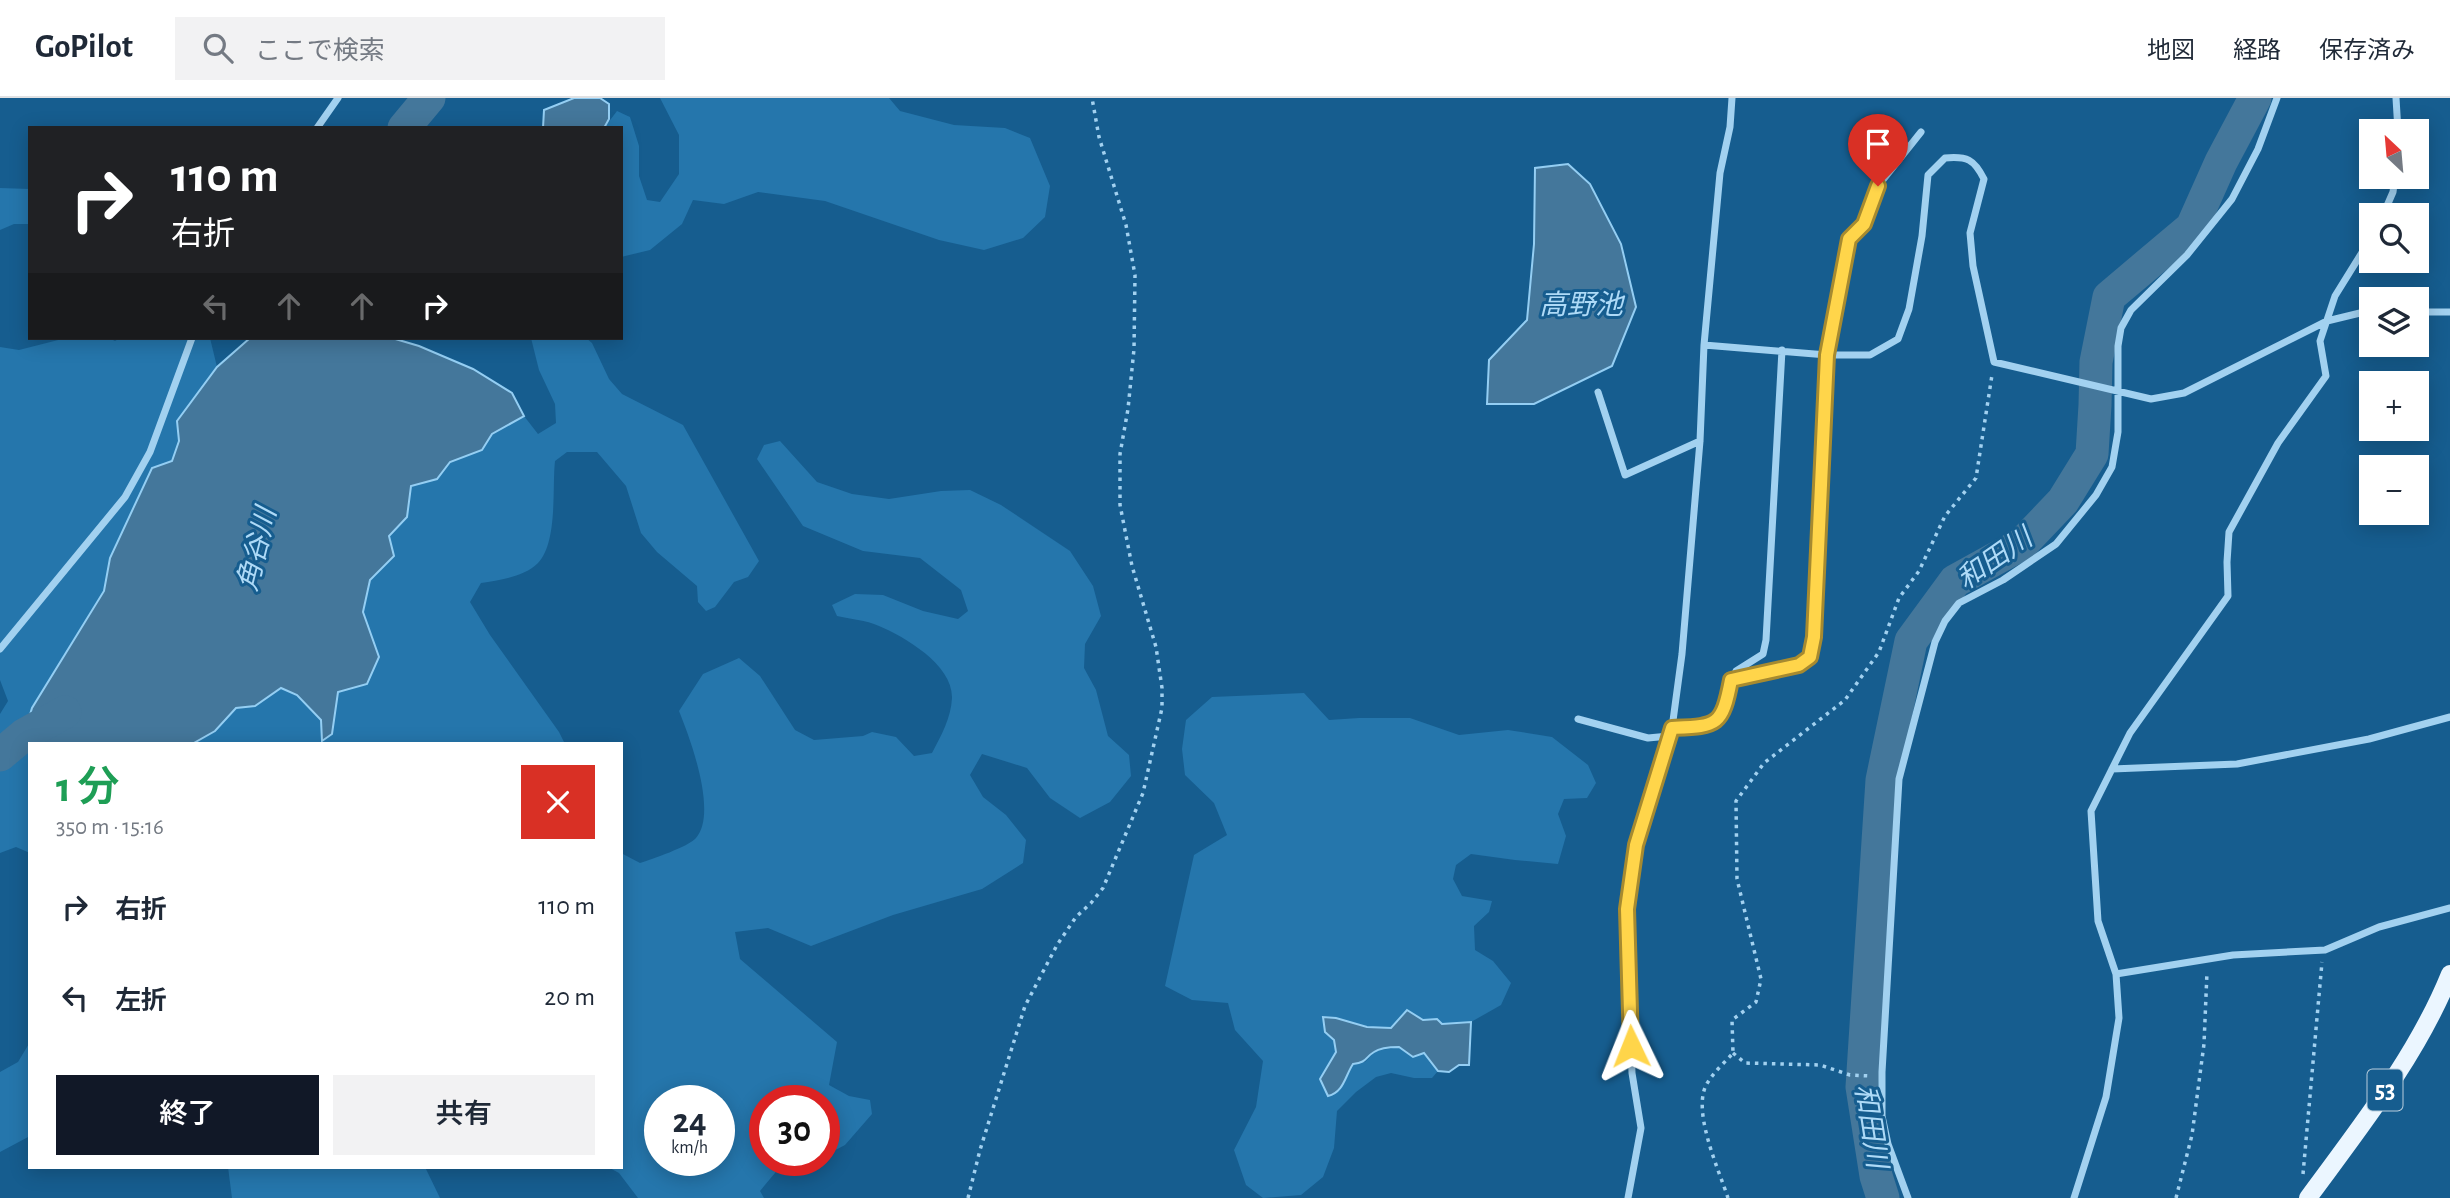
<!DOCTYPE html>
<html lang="ja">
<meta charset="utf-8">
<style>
body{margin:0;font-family:"Alegreya Sans","Noto Sans JP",sans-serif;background:#f2f2f3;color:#1f2937;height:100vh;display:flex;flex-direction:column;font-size:26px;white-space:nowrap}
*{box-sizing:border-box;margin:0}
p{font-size:23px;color:#747a83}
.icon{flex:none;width:38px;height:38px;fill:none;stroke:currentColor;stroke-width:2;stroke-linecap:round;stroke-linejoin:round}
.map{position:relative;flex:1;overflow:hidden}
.panel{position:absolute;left:28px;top:644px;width:595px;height:427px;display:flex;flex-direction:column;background:#fff;border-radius:0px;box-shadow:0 4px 18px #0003}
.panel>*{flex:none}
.banner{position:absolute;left:28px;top:28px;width:595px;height:214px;border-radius:0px;box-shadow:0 4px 18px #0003;background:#202124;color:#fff;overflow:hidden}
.needle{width:46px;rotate:334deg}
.tools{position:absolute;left:2359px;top:21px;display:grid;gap:14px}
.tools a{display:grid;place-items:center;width:70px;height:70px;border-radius:0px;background:#fff;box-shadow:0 4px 18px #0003;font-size:35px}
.speed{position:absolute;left:644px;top:987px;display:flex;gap:14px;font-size:35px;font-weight:700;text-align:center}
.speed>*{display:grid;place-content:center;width:91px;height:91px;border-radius:50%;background:#fff;box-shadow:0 4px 18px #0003;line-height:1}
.speed small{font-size:18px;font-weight:400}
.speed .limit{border:10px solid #d22;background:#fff;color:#111}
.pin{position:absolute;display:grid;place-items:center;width:60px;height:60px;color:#fff;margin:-72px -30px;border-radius:50% 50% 50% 0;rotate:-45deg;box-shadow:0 0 7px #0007}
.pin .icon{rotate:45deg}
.me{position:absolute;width:77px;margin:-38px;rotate:358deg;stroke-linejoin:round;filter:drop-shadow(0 0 5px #0008)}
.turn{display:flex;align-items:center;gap:24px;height:147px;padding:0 28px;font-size:32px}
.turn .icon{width:91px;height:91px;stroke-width:2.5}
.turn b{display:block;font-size:49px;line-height:60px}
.lanes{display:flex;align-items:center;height:66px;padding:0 28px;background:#0003;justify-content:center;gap:35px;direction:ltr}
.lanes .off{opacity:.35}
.round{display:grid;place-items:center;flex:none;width:74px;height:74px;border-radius:0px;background:#f2f2f3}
.head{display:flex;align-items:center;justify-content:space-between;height:119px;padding:0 28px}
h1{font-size:42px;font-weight:600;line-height:52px;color:#1e9e55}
.cta{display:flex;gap:14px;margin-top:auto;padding:14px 28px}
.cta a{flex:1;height:80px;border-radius:0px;background:#111827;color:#fff;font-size:28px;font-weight:600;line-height:80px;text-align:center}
.cta a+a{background:#f2f2f3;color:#1f2937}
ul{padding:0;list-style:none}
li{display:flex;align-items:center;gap:21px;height:91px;padding:0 28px}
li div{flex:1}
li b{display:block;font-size:26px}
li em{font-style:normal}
header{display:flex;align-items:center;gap:42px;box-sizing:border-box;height:98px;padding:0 35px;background:#fff;border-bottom:2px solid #e0e1e3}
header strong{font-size:33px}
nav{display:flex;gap:38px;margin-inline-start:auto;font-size:24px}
.search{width:490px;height:63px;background:#f2f2f3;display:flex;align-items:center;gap:18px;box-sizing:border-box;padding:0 24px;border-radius:0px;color:#747a83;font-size:26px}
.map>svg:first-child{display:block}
.green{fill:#2576ac;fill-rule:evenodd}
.water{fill:#44779b;stroke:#94cef3;stroke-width:2}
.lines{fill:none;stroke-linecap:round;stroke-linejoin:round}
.river{stroke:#44779b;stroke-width:33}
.path{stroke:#a2d1f0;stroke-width:3.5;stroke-dasharray:3.5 5;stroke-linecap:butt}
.minor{stroke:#a2d1f0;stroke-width:7}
.primary{stroke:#ebf6ff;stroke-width:18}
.route-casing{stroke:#a68a30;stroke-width:18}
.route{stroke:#ffd54a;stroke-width:12}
.labels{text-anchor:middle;stroke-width:6;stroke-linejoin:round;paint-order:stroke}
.shield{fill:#165d8f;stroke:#b9cedd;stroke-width:2}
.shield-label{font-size:24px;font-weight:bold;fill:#fff}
.water-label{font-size:28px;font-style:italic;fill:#aedaf7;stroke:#165d8f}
</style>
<header>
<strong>GoPilot</strong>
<div class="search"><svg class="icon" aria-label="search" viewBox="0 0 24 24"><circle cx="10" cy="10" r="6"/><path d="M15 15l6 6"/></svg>ここで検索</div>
<nav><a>地図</a><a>経路</a><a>保存済み</a></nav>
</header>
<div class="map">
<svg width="2450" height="1100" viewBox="0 0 2450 1100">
<rect width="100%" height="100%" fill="#165d8f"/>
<path class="green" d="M660,0H889L900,13L954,27L1005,30L1030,40L1050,88L1045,119L1023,140L984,152L939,142L825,103L758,94L724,106L693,102L682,126L650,152L621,159V30H604L617,13L630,19L639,48V78L647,102L660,104L679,76V37Z
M0,90L30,91V126H14L0,132Z
M66,240H109L115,243L120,240H210L217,269L177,323L179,343L172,363L110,460L104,493L32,610L25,637L46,646H30V755L16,749L0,755V616L8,603L0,582V249L19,252Z
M531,240H586L592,245L609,281L622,296L683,327L759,463L748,479L734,484L715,509L706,513L698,504L697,488L657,454L641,435L626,388L597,354H567L555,363C552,390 558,444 538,465C524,479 500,482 481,485L470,504L490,537L559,634L565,646H192L215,633L236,610L255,608L281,590L297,597L321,622L322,643L332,636L338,594L379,559L363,514L370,482L394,458L389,438L407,419L411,388L437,381L450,364L482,352L492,336L524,318L538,336L556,325L555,306L539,272Z
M780,343L817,384L852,396L889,401L941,393L970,392L1001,407L1070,453L1093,488L1101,518L1085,546L1084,570L1096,592L1108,638L1129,657L1131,678L1110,704L1080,720L1050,700L1027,670L982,656L970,677L983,699L1006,717L1026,742L1023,765L982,791L893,817L811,848L768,830L735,834L740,861L837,944L829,987L849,998L870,1002L872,1016L845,1047L824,1058V1003H765V1062H799L785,1063L760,1093L764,1100H638L619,1075L608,1069H621V755L640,765C652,761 688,749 696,740C718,715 690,640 679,613L703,576L739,560L760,578L795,632L814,642L863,638L872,634L896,639L914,658L932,655C941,638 951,620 952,600C953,567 905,539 879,528C866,522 850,521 837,518L832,507L855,496L883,497L923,513L958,521L968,513L961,492L920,460L863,453L803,428L757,361L764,347ZM660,1003H719V1062H660Z
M1304,595L1329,622L1359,620H1410L1459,637L1508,632L1552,639L1588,667L1596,685L1587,700L1564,701L1558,716L1566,738L1558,766L1515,762L1471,756L1456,767L1453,781L1462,798L1492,803L1489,814L1474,828L1475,852L1493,863L1511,885L1501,907L1471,924L1442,926L1437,921C1421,922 1407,928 1392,930C1373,932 1354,925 1336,920V954L1320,981L1344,986L1353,965L1365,964L1375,953L1399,949L1424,955L1438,973L1432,980H1414L1391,975L1376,979L1356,994L1337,1013L1334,1050L1323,1079L1301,1097L1263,1100L1246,1087L1234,1052L1256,1009L1263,963L1235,932L1228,905L1192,902L1165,888L1194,757L1227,737L1214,705L1185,677L1182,651L1186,622L1212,599Z
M30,944V1038L0,1054V974L18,964Z
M228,1069H425L440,1100H232Z"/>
<path class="water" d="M574,0H600L609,6V21L604,30H543L544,12Z
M1568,66L1590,86L1621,146L1636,209L1612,268L1534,306H1487L1489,262L1527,222L1534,146L1535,70Z
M250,240H392L419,248L473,271L512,295L524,318L492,336L482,352L450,364L437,381L411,388L407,419L389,438L394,458L370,482L363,514L379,559L367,586L338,594L332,636L322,643L321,622L297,597L281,590L255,608L236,610L215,633L192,646H46L24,637L32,610L104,493L110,460L152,370L172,363L179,343L177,323L217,269Z
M1407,912L1423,922L1437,921L1442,926L1471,924L1469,967H1459L1449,974L1438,973L1424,955L1413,959L1399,949C1392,949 1381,949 1374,954C1364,960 1368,964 1353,966C1345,978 1344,994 1328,998L1320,981L1336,954L1334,942L1325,934L1323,919L1336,920L1367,929L1391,930Z"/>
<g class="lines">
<path class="river" d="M404,30L429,0
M0,657L24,637L65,614
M1883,1100L1876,1078L1862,989L1882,682L1911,543L1955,483L2022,446L2063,403L2092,356L2095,307L2096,264L2109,199L2192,129L2221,64L2255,0"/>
<path class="path" d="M1733,955L1745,965L1820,967L1850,977L1870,978
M2303,1076L2322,864
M968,1100L980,1052L1025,908L1057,847L1076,819L1091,805L1103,790L1143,695L1162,610V590L1156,549L1132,468L1120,407V356L1128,311L1134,251L1135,177L1126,127L1099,39L1092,0
M1728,1100C1719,1072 1690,1010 1708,984C1714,974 1725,964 1733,955L1732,922L1756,904L1761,881L1737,781L1736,703L1764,665L1845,602L1879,554L1899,500L1919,473L1945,418L1976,380L1992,277
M2176,1100L2192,1037L2204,946L2207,874"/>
<path class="minor" d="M2396,0L2398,33
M317,30L338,0
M2383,117L2393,94L2395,79
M2417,214H2450
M1704,247L1827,257H1870L1898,241L1909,211L1922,138L1928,77L1945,60C1967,58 1974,61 1984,81L1970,135L1973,168L1994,264L2151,301L2184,295L2327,223L2360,215H2371
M1598,294L1625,377L1700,343
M0,551L125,399L150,354L192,240
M1732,582L1799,567L1810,559L1814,539L1827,257L1849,141L1864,126L1878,88L1921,34
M1578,621L1648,640L1669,638
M1672,630L1706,629L1714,624L1722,615L1736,573L1763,556L1766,542L1782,252
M2112,671L2237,666L2369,641L2450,619
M2116,876L2233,857L2325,852L2379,829L2450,810
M1628,1100L1641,1030L1632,975L1627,811L1636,747L1672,630L1682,556L1700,343L1704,247L1720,75L1730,29L1732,0
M1908,1100L1888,1046L1882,1018V974L1899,681L1935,544L1945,523L1959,505L2003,482L2056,446L2096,397L2112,369L2118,334V248L2121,230L2131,212L2187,157L2232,101L2258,51L2277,0
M2074,1100L2106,999L2119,920L2116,876L2098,823L2091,713L2130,635L2228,498L2227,464L2229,434L2278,345L2326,278L2320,243L2335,198L2371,140"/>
<path class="primary" d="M2308,1100C2360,1029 2417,958 2450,876"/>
</g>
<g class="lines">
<g class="route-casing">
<path id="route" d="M1631,948L1627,811L1636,747L1672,630C1717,628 1722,629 1731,582L1799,567L1810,559L1814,539L1827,257L1849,141L1864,126L1878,88"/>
</g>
<use href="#route" class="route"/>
</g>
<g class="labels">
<rect class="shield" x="2367.5" y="971.5" width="35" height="41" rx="5"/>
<g class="shield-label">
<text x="2385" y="1000">53</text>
</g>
<g class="water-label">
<text x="1581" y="216">高野池</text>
<text transform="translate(256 451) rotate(-76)" y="10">角谷川</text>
<text transform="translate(1994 460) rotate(-35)" y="10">和田川</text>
<text transform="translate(1872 1028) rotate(81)" y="10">和田川</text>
</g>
</g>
</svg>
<div class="tools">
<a><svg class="needle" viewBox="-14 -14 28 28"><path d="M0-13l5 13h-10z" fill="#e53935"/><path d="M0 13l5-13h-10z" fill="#747a83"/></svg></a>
<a><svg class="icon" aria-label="search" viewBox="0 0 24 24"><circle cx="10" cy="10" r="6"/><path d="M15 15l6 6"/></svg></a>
<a><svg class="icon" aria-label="layers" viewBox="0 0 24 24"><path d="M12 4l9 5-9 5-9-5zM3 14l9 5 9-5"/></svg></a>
<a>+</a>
<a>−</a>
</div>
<div class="speed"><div>24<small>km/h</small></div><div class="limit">30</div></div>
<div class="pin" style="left:1878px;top:88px;background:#d93025"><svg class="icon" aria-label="arrive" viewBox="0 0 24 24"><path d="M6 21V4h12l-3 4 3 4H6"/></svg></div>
<svg class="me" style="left:1631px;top:948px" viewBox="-20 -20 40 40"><path d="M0-17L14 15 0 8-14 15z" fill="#ffd54a" stroke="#fff" stroke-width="4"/></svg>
<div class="banner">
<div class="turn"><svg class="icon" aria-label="right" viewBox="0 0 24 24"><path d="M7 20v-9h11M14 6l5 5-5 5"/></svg><div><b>110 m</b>右折</div></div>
<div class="lanes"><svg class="icon off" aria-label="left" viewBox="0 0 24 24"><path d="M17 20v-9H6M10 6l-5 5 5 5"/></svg><svg class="icon off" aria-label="ahead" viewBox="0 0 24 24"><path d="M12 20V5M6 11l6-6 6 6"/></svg><svg class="icon off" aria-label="ahead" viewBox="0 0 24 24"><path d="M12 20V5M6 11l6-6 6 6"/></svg><svg class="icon" aria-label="right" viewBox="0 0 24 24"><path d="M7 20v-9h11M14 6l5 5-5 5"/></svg></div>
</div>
<section class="panel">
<div class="head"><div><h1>1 分</h1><p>350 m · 15:16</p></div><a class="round" style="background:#d93025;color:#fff"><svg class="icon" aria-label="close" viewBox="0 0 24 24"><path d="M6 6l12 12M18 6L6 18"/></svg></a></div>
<ul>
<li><svg class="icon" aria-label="right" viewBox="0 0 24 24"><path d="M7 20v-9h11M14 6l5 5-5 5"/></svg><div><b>右折</b></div><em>110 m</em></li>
<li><svg class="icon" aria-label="left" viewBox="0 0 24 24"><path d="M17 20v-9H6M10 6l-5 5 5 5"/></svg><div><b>左折</b></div><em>20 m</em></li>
</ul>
<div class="cta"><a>終了</a><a>共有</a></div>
</section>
</div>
